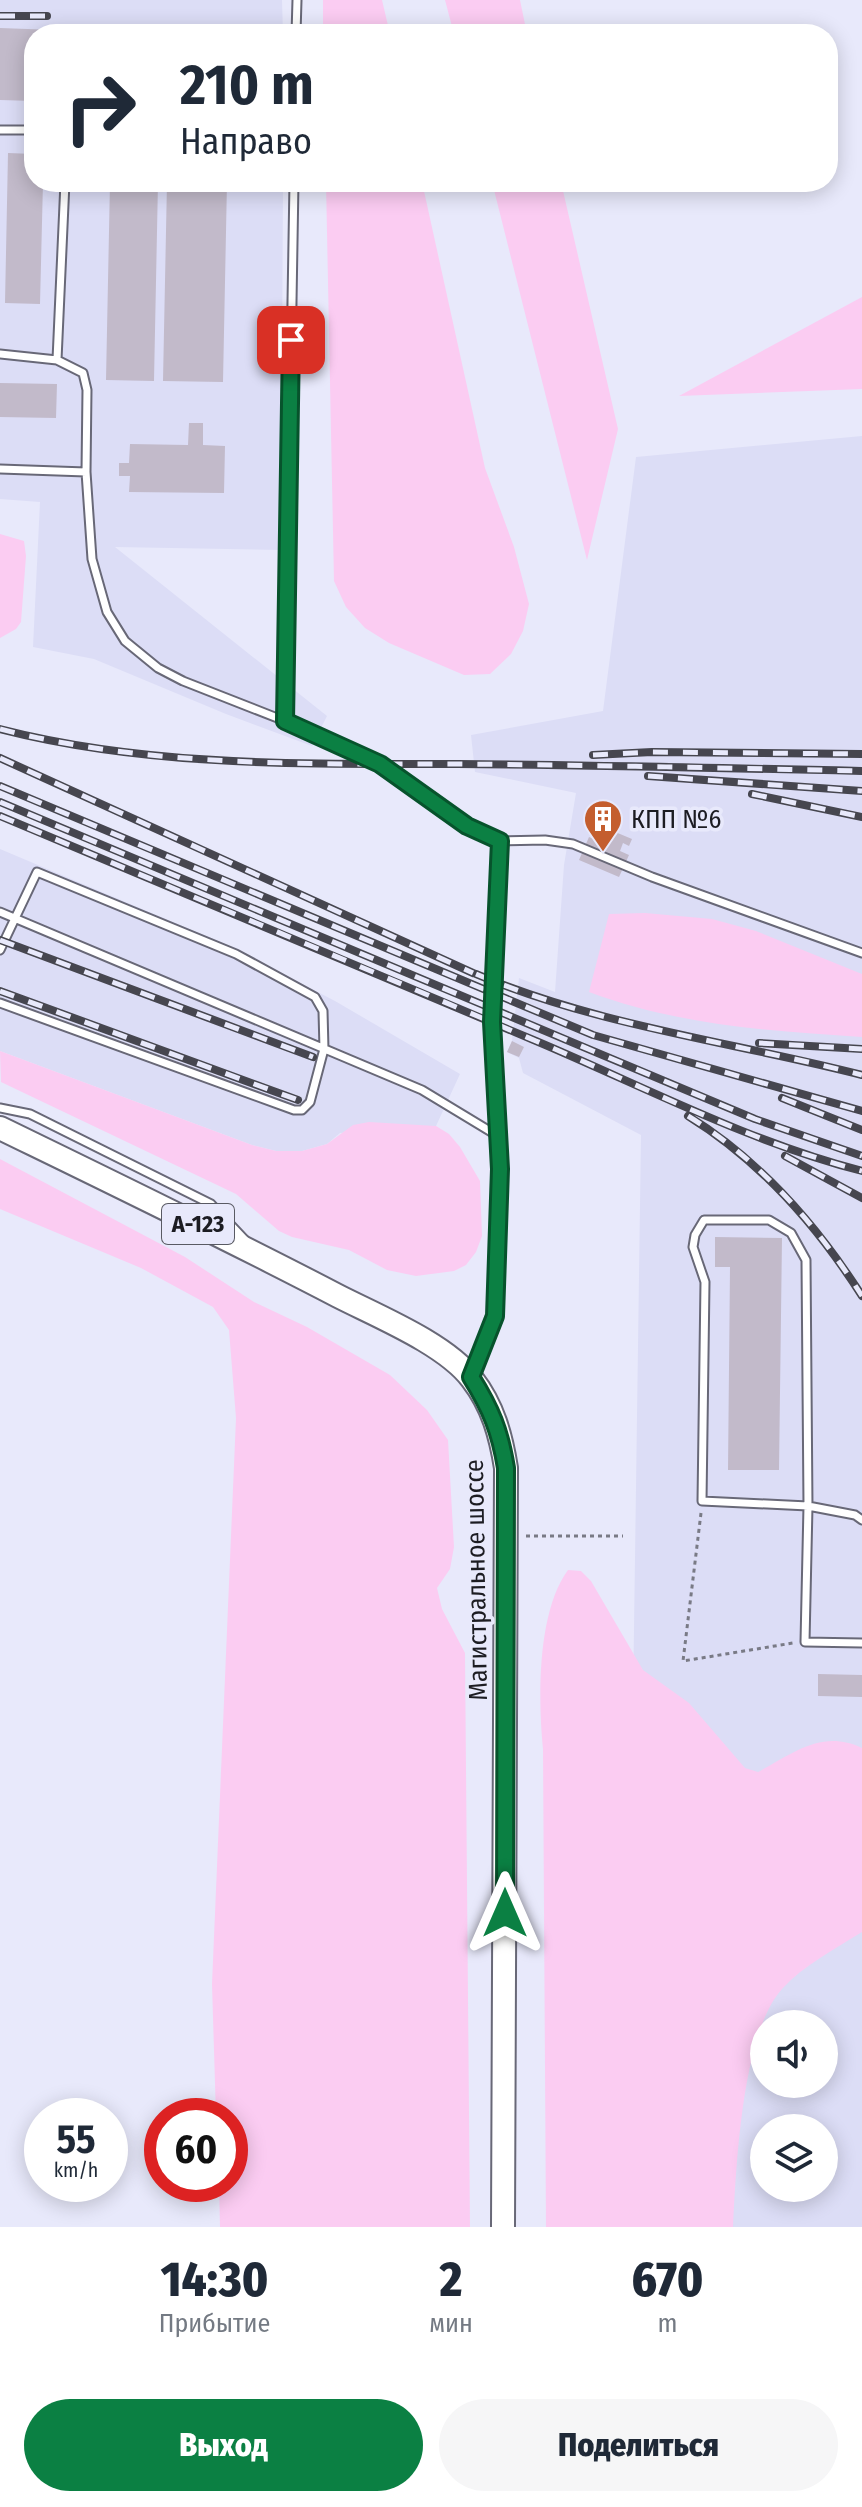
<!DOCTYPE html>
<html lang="ru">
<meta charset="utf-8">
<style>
body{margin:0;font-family:"Fira Sans Condensed",sans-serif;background:#f6f6f7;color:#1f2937;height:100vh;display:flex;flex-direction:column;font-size:30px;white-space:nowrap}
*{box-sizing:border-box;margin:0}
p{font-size:26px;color:#747a83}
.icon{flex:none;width:44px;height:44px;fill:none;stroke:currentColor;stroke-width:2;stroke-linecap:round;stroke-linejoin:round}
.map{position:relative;height:2227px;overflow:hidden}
.drawer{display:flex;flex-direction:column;background:#fff;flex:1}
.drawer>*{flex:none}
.top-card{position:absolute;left:24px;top:24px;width:814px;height:168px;border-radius:32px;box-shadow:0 4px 20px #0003;background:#fff;color:#1f2937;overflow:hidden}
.tools{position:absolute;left:750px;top:2010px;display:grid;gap:16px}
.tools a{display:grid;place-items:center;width:88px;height:88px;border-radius:50%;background:#fff;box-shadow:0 4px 20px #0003;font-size:40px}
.speed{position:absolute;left:24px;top:2098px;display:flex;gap:16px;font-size:40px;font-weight:700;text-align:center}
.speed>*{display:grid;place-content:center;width:104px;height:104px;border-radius:50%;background:#fff;box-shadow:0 4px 20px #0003;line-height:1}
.speed small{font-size:20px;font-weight:400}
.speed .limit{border:12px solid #d22;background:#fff;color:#111}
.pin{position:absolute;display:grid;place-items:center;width:68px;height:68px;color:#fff;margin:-34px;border-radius:16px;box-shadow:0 4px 12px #0006}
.me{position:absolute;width:88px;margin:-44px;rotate:0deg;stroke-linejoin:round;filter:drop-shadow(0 0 6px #0008)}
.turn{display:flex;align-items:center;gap:28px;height:168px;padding:0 24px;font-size:36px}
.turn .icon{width:104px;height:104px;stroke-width:2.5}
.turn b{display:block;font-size:56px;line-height:68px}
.eta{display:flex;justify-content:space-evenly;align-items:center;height:136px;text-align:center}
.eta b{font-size:48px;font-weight:800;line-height:56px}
.cta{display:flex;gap:16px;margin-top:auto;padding:16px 24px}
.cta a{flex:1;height:92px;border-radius:48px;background:#0b8043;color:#fff;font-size:32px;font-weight:800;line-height:92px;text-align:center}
.cta a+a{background:#f6f6f7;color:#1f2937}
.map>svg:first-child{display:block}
.built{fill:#dcddf6;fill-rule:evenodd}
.green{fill:#fbccf2}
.building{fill:#c2baca}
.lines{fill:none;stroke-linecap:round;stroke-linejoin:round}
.service-casing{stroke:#686877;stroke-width:11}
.primary-casing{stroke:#686877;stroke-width:26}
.path{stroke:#797a85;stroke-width:3;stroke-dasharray:4 4;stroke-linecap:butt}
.service{stroke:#fff;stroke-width:7}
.primary{stroke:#fff;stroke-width:22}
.rail-casing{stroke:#46464f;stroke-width:8}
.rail{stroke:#e8e9fb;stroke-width:5;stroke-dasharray:15;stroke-linecap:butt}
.route-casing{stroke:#07532c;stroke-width:20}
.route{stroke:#0b8043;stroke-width:14}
.labels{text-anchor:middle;stroke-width:7;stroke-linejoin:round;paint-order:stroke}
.shield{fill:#e8e9fb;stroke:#595a63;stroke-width:2}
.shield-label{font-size:24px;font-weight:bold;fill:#1c1c22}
.poi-label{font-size:26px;fill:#1c1c22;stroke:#e8e9fb;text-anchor:start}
.street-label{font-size:26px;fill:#1c1c22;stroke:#e8e9fb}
</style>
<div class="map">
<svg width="862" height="2227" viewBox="0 0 862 2227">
<rect width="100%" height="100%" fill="#e8e9fb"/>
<path class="built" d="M0,0H282L283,34H34V182H283L281,550L115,547L327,716L312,746L226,714L94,659L33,647L40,502L0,499Z
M862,436V2227H719L631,1840L641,1135L523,1073L519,1058L507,1052L512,1041L519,978L555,992L564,865L576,793L475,772L471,735L603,711L636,457ZM764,2024H824V2084H764ZM764,2128H824V2188H764Z
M0,849L225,944L335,1001L460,1074L436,1126L340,1133L327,1144L302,1151H276L252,1145L0,1051Z"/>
<path class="green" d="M323,0H382L390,34H323Z
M445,0H520L527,34H454Z
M326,182H422L485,468L514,547L529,604L523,631L511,654L490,674L464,675L389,643L365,628L346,607L334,581Z
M492,182H561L618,429L587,560Z
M862,297V389L679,396Z
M0,534L24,541L26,556L21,622L16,629L0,638Z
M645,913L712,919L756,931L862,974V1037C769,1031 677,1025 589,992L609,914Z
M0,1051L252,1145L276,1151H302L327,1144L353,1125L369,1122L436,1126L449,1134L460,1147L480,1181L482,1236L476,1252L466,1265L454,1271L416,1276L387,1270L349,1250L292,1237L279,1231L236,1194L1,1082Z
M0,1159L185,1257L254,1302L307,1327L390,1375L427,1410L448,1440L454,1547L450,1569L437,1588L442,1609L465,1653L470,2227H220L219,2184H230V2116H216L212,1984L236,1418L229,1330L213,1307L141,1268L0,1209Z
M568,1570L581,1571L591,1581L643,1670L689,1703L745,1768L758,1772C794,1753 822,1729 862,1748V1932C835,1949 804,1965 782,1989C742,2033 736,2167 733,2227H546L543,1749C538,1699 537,1612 568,1570Z"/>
<path class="building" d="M0,28L54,30V34H34V101L0,100Z
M90,29H130V34H90Z
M170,29L230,30V34H170Z
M8,153L34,154V182H43L40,304L5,303Z
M110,182H158L154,381L106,380Z
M167,182H227L223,382L163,381Z
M0,383L57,384L56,418L0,417Z
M189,423H203V445L225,446L224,493L129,492L130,476H119V463H129L130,444L188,445Z
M608,829L632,839L629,846L623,843L620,851L629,855L619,877L579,860L589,837L602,843Z
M512,1041L524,1047L519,1057L507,1052Z
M715,1237L782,1238L779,1470H728L730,1267H715Z
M818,1674L862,1675V1697L818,1696Z"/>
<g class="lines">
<g class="service-casing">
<path id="service" d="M296,34L297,0
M0,130H34
M0,354L57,360L83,373L87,390L86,472L92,559L107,612L125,641L158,668L183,681L285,721L380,764L467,826L500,841
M57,360L65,182
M0,469L86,472
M285,721L294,182
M0,912L422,1090L498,1136
M0,950L37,872L236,954L315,997L323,1011L324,1049L310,1102L302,1110H294L0,1003
M0,1108L30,1114L211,1204L245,1240
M472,1375L495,1316L500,1169L492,1022L500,841L545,840L573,844L652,877L862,953
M862,1520L855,1515L808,1506L702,1501L705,1282L693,1247L695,1235L704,1220H769L791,1233L806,1260L808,1506L805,1642L862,1643"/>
</g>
<g class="primary-casing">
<path id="primary" d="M0,1128C113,1183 227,1238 338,1296C377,1316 446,1344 472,1379C493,1406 501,1436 506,1468L503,2227"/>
</g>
<path class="path" d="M701,1513L683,1661L793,1643
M526,1536H623"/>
<use href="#service" class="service"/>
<use href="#primary" class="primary"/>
<g class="rail-casing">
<path id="rail" d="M0,16H47
M0,729C148,767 305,764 457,764C592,765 727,768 862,771
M593,755L652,752L862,754
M0,758L473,973
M648,776L862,791
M0,786L593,1035L862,1111
M752,794L862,817
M0,802L755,1119L862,1156
M0,816C179,891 358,965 536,1041C643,1086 749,1142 862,1171
M0,940L313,1057
M476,974C599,1026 733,1042 862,1075
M0,991L298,1100
M759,1043L862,1049
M782,1098L862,1130
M688,1116C761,1161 816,1224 862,1296
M785,1156L862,1198"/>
</g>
<use href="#rail" class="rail"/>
</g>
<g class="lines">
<g class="route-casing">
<path id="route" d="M291,340L285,721L380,764L467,826L500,841L492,1022L500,1169L495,1316L471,1377C491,1409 500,1431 506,1468L505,1913"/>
</g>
<use href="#route" class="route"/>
</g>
<defs>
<g id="building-pin" transform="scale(2)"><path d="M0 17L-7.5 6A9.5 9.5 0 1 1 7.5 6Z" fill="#c45e2e" stroke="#e8e9fb"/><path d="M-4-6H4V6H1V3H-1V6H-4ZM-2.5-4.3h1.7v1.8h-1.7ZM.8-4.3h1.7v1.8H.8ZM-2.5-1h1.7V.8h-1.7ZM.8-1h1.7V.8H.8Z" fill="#fff"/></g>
</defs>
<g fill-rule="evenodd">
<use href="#building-pin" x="603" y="819"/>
</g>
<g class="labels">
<rect class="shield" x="162" y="1204" width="72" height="40" rx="6"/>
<g class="shield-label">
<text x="198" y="1232">А-123</text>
</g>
<g class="poi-label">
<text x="631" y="828">КПП №6</text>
</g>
<g class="street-label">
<text transform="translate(476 1580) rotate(-91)" y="9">Магистральное шоссе</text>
</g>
</g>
</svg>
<div class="tools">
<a><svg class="icon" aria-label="sound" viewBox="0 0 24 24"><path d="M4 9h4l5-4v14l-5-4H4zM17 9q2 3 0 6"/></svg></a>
<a><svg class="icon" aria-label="layers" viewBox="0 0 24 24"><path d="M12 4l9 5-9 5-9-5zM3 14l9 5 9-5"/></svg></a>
</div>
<div class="speed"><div>55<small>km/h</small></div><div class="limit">60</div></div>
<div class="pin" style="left:291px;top:340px;background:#d93025"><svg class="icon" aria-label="arrive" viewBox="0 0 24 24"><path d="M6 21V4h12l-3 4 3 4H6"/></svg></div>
<svg class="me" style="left:505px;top:1913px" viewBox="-20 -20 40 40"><path d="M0-17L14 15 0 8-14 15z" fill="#0b8043" stroke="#fff" stroke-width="4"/></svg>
<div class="top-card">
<div class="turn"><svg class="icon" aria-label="right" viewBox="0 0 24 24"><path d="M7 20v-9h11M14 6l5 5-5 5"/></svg><div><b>210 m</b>Направо</div></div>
</div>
</div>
<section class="drawer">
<div class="eta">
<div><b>14:30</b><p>Прибытие</p></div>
<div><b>2</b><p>мин</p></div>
<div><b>670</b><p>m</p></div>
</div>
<div class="cta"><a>Выход</a><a>Поделиться</a></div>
</section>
